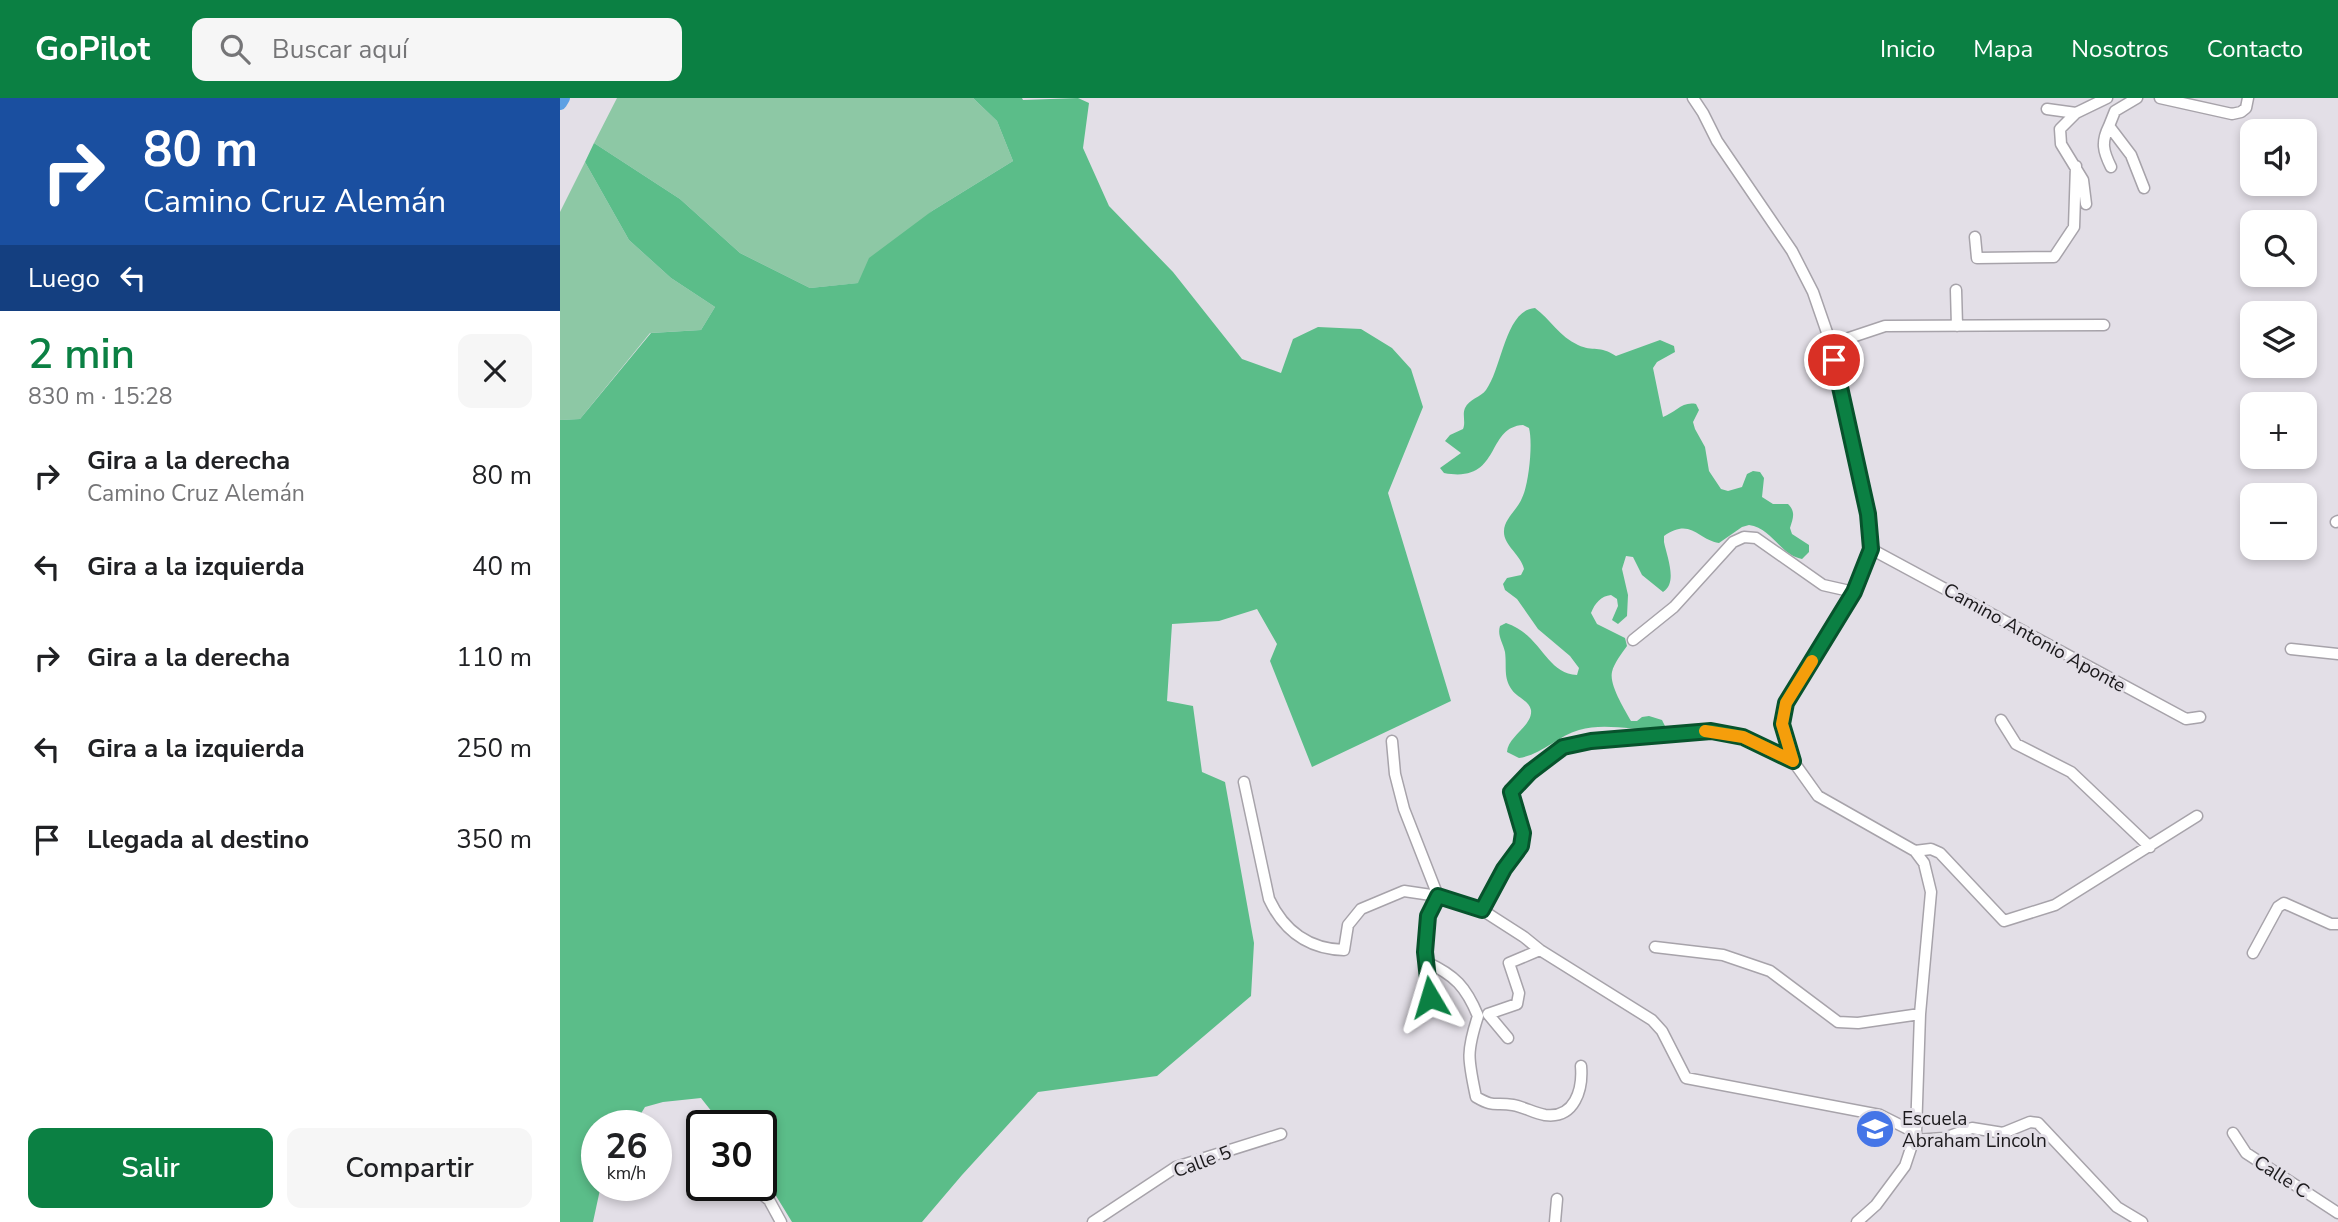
<!DOCTYPE html>
<html lang="es">
<meta charset="utf-8">
<style>
body{margin:0;font-family:"Nunito Sans",sans-serif;background:#f6f6f6;color:#202124;height:100vh;display:flex;flex-direction:column;font-size:26px;white-space:nowrap}
*{box-sizing:border-box;margin:0}
p{font-size:23px;color:#757577}
.icon{flex:none;width:38px;height:38px;fill:none;stroke:currentColor;stroke-width:2;stroke-linecap:round;stroke-linejoin:round}
.map{position:relative;flex:1;overflow:hidden}
.sheet{display:flex;flex-direction:column;background:#fff;width:560px}
.sheet>*{flex:none}
.top-card{background:#1a4fa0;color:#fff;overflow:hidden}
.fabs{position:absolute;left:1680px;top:21px;display:grid;gap:14px}
.fabs a{display:grid;place-items:center;width:77px;height:77px;border-radius:14px;background:#fff;box-shadow:0 4px 10px #0003;font-size:35px}
.speed{position:absolute;left:21px;top:1012px;display:flex;gap:14px;font-size:35px;font-weight:700;text-align:center}
.speed>*{display:grid;place-content:center;width:91px;height:91px;border-radius:50%;background:#fff;box-shadow:0 4px 10px #0003;line-height:1}
.speed small{font-size:18px;font-weight:400}
.speed .limit{border:4px solid #111;border-radius:10px;background:#fff;color:#111}
.pin{position:absolute;display:grid;place-items:center;width:60px;height:60px;color:#fff;margin:-30px;border:4px solid #fff;border-radius:50%;box-shadow:0 2px 7px #0007}
.me{position:absolute;width:77px;margin:-38px;rotate:353deg;stroke-linejoin:round;filter:drop-shadow(0 0 5px #0008)}
.turn{display:flex;align-items:center;gap:24px;height:147px;padding:0 28px;font-size:32px}
.turn .icon{width:91px;height:91px;stroke-width:2.5}
.turn b{display:block;font-size:49px;line-height:60px}
.then{display:flex;align-items:center;height:66px;padding:0 28px;background:#0003;gap:14px;font-size:26px}
.round{display:grid;place-items:center;flex:none;width:74px;height:74px;border-radius:14px;background:#f6f6f6}
.head{display:flex;align-items:center;justify-content:space-between;height:119px;padding:0 28px}
h1{font-size:42px;font-weight:600;line-height:52px;color:#0b8043}
.primary-button{display:flex;gap:14px;margin-top:auto;padding:14px 28px}
.primary-button a{flex:1;height:80px;border-radius:14px;background:#0b8043;color:#fff;font-size:28px;font-weight:600;line-height:80px;text-align:center}
.primary-button a+a{background:#f6f6f6;color:#202124}
ul{padding:0;list-style:none}
li{display:flex;align-items:center;gap:21px;height:91px;padding:0 28px}
li div{flex:1}
li b{display:block;font-size:26px}
li em{font-style:normal}
header{display:flex;align-items:center;gap:42px;box-sizing:border-box;height:98px;padding:0 35px;background:#0b8043;color:#fff}
header strong{font-size:33px}
nav{display:flex;gap:38px;margin-inline-start:auto;font-size:24px}
.search{width:490px;height:63px;background:#f6f6f6;display:flex;align-items:center;gap:18px;box-sizing:border-box;padding:0 24px;border-radius:14px;color:#757577;font-size:26px}
main{display:flex;flex:1;min-height:0}
.map>svg:first-child{display:block}
.green{fill:#8dc8a5}
.forest{fill:#5bbd89}
.lines{fill:none;stroke-linecap:round;stroke-linejoin:round}
.river{stroke:#5da0e3;stroke-width:14}
.minor-casing{stroke:#a7a3aa;stroke-width:13}
.minor{stroke:#fff;stroke-width:10}
.route-casing{stroke:#07532c;stroke-width:18}
.route{stroke:#0b8043;stroke-width:12}
.slow{stroke:#f59e0b;stroke-width:12}
.labels{text-anchor:middle;stroke-width:6;stroke-linejoin:round;paint-order:stroke}
.street-label{font-size:19px;fill:#1b191c;stroke:#e3dfe7}
.poi-label{font-size:19px;fill:#1b191c;stroke:#e3dfe7;text-anchor:start}
</style>
<header>
<strong>GoPilot</strong>
<div class="search"><svg class="icon" aria-label="search" viewBox="0 0 24 24"><circle cx="10" cy="10" r="6"/><path d="M15 15l6 6"/></svg>Buscar aquí</div>
<nav><a>Inicio</a><a>Mapa</a><a>Nosotros</a><a>Contacto</a></nav>
</header>
<main>
<section class="sheet">
<div class="top-card">
<div class="turn"><svg class="icon" aria-label="right" viewBox="0 0 24 24"><path d="M7 20v-9h11M14 6l5 5-5 5"/></svg><div><b>80 m</b>Camino Cruz Alemán</div></div>
<div class="then">Luego<svg class="icon" aria-label="left" viewBox="0 0 24 24"><path d="M17 20v-9H6M10 6l-5 5 5 5"/></svg></div>
</div>
<div class="head"><div><h1>2 min</h1><p>830 m · 15:28</p></div><a class="round"><svg class="icon" aria-label="close" viewBox="0 0 24 24"><path d="M6 6l12 12M18 6L6 18"/></svg></a></div>
<ul>
<li><svg class="icon" aria-label="right" viewBox="0 0 24 24"><path d="M7 20v-9h11M14 6l5 5-5 5"/></svg><div><b>Gira a la derecha</b><p>Camino Cruz Alemán</p></div><em>80 m</em></li>
<li><svg class="icon" aria-label="left" viewBox="0 0 24 24"><path d="M17 20v-9H6M10 6l-5 5 5 5"/></svg><div><b>Gira a la izquierda</b></div><em>40 m</em></li>
<li><svg class="icon" aria-label="right" viewBox="0 0 24 24"><path d="M7 20v-9h11M14 6l5 5-5 5"/></svg><div><b>Gira a la derecha</b></div><em>110 m</em></li>
<li><svg class="icon" aria-label="left" viewBox="0 0 24 24"><path d="M17 20v-9H6M10 6l-5 5 5 5"/></svg><div><b>Gira a la izquierda</b></div><em>250 m</em></li>
<li><svg class="icon" aria-label="arrive" viewBox="0 0 24 24"><path d="M6 21V4h12l-3 4 3 4H6"/></svg><div><b>Llegada al destino</b></div><em>350 m</em></li>
</ul>
<div class="primary-button"><a>Salir</a><a>Compartir</a></div>
</section>
<div class="map">
<svg width="1778" height="1124" viewBox="0 0 1778 1124">
<rect width="100%" height="100%" fill="#e3dfe7"/>
<path class="green" d="M57,0H413L437,23L453,63L372,113L299,185L250,190L180,155L120,101L34,45Z
M25,64L69,142L111,180L155,209L141,232L90,235L20,321L0,322V114Z"/>
<path class="forest" d="M413,0H462L463,2L518,0L529,5L523,50L549,108L613,174L682,261L721,275L733,241L758,229L801,231L832,250L851,271L863,309L828,395L891,603L752,669L710,563L717,546L697,511L659,523L612,526L607,603L633,608L642,674L665,684L694,845L691,898L597,978L478,994L402,1077L362,1124H232L210,1088L201,1081V1027H159L156,1019L141,1000L103,1004L85,1009L74,1027H37V1087H41L33,1124H0V322L20,321L91,235L141,232L155,209L111,180L69,142L25,64L34,45L120,101L180,155L250,190L298,185L309,160L372,113L453,63L437,23Z
M975,210C990,221 1000,239 1018,247C1033,254 1040,247 1056,258L1100,242L1114,248L1115,254L1097,264L1093,270L1103,319C1115,315 1122,303 1136,306L1139,312L1133,324L1135,331L1145,349L1149,373L1161,391L1168,393L1182,389L1187,376L1193,373L1200,374L1204,380L1202,399L1213,406H1228C1236,414 1233,420 1230,430L1232,436L1249,447V454L1242,461C1220,457 1212,430 1189,427L1182,429L1159,445C1138,442 1131,419 1104,438V444C1107,459 1118,485 1103,494L1082,477L1073,459L1066,458L1062,471L1068,497L1067,518L1058,526L1052,522L1058,508L1057,501L1051,497C1041,498 1035,505 1031,515L1037,526L1065,540L1067,548C1062,555 1054,565 1052,574C1049,587 1065,612 1071,623H1077L1082,619L1089,618L1102,622L1107,632C1078,634 1047,624 1019,632C998,638 981,657 959,660L947,654C948,638 973,628 971,612C969,603 957,599 952,592C943,579 947,569 945,554C943,544 937,538 940,528L946,525C982,537 985,575 1017,577L1019,570L1010,558L978,531L957,501L945,492L943,486L947,480L961,477L964,471C961,457 943,447 944,433C944,421 958,411 962,400C969,386 973,345 969,330L963,327C925,329 942,386 884,375L880,370L901,355L885,343L890,337L903,331C906,324 902,317 905,310C909,301 921,299 926,292C942,271 945,212 975,210Z"/>
<g class="lines">
<path class="river" d="M0,5L3,0"/>
<g class="minor-casing">
<path id="minor" d="M1133,0L1143,15L1157,43L1232,153L1253,194L1271,246L1308,416L1311,451L1294,494L1226,605L1222,626L1233,663L1258,698L1355,753L1364,765L1371,794L1360,916L1356,1035L1345,1068L1316,1107L1297,1124
M1577,0L1555,13L1549,28L1571,57L1584,90
M1600,0L1672,16L1681,14L1686,10L1688,0
M1487,11L1516,15
M1549,28C1541,44 1543,53 1551,69
M1526,106L1523,82L1501,46L1500,31L1516,15L1547,0
M1415,139L1417,160L1494,159L1514,129L1516,68
M1396,192L1397,228
M1271,246L1325,228L1544,227
M1776,424L1778,423
M1311,451L1626,621L1640,619
M1073,542L1114,509L1173,444L1184,439L1196,440L1263,487L1294,494
M1731,551L1778,556
M1441,622L1456,646L1511,674L1590,749
M832,643L835,676L844,711L878,798L868,818L865,854L871,899
M684,684L709,801C724,833 748,851 784,852L788,827L801,811L844,793L878,798L922,812L964,839L980,852L1092,922L1102,933L1126,980L1320,1017L1356,1035
M1355,753L1371,751L1380,755L1444,823L1495,807L1637,718
M922,812L944,771L961,748L963,735L951,694L970,674L1003,649L1031,644L1151,633L1183,639L1233,663
M1095,849L1163,857L1210,873L1278,924L1298,925L1360,916
M1693,855L1718,809L1724,805L1771,826H1778
M866,864C895,877 906,889 918,918C906,955 908,961 916,999C935,1010 934,1004 953,1007C964,1009 974,1015 985,1017C1015,1021 1023,991 1021,968
M948,940L928,916L957,906L959,895L949,865L980,852
M140,1026L142,1031
M1673,1035L1686,1055L1778,1115
M1355,1042L1384,1040L1412,1030L1443,1035L1470,1024L1478,1025L1557,1109L1582,1124
M190,1087L209,1102L221,1124
M533,1124L616,1069L721,1036
M995,1124L997,1101"/>
</g>
<use href="#minor" class="minor"/>
</g>
<g class="lines">
<g class="route-casing">
<path id="route" d="M870,899L865,854L868,818L878,798L922,812L944,771L961,748L963,735L951,694L970,674L1003,649L1031,643L1151,633L1183,639L1233,663L1222,626L1226,605L1294,494L1311,451L1308,416L1274,262"/>
</g>
<use href="#route" class="route"/>
<path class="slow" d="M1145,633L1183,639L1233,663L1222,626L1226,605L1252,563"/>
</g>
<defs>
<g id="school-disc" transform="scale(2.0125)"><circle r="9.5" fill="#4575e7" stroke="#e3dfe7"/><path d="M0-5L7-2L0 1L-7-2ZM-4 1L0 2.5L4 1V4Q0 6-4 4Z" fill="#fff"/></g>
</defs>
<g fill-rule="evenodd">
<use href="#school-disc" x="1315" y="1031"/>
</g>
<g class="labels">
<g class="street-label">
<text transform="translate(1475 539) rotate(29)" y="7">Camino Antonio Aponte</text>
<text transform="translate(642 1063) rotate(-20)" y="7">Calle 5</text>
<text transform="translate(1722 1078) rotate(33)" y="7">Calle C</text>
</g>
<g class="poi-label">
<text x="1342" y="1027">Escuela<tspan x="1342" dy="22">Abraham Lincoln</tspan></text>
</g>
</g>
</svg>
<div class="fabs">
<a><svg class="icon" aria-label="sound" viewBox="0 0 24 24"><path d="M4 9h4l5-4v14l-5-4H4zM17 9q2 3 0 6"/></svg></a>
<a><svg class="icon" aria-label="search" viewBox="0 0 24 24"><circle cx="10" cy="10" r="6"/><path d="M15 15l6 6"/></svg></a>
<a><svg class="icon" aria-label="layers" viewBox="0 0 24 24"><path d="M12 4l9 5-9 5-9-5zM3 14l9 5 9-5"/></svg></a>
<a>+</a>
<a>−</a>
</div>
<div class="speed"><div>26<small>km/h</small></div><div class="limit">30</div></div>
<div class="pin" style="left:1274px;top:262px;background:#d93025"><svg class="icon" aria-label="arrive" viewBox="0 0 24 24"><path d="M6 21V4h12l-3 4 3 4H6"/></svg></div>
<svg class="me" style="left:870px;top:899px" viewBox="-20 -20 40 40"><path d="M0-17L14 15 0 8-14 15z" fill="#0b8043" stroke="#fff" stroke-width="4"/></svg>
</div>
</main>
